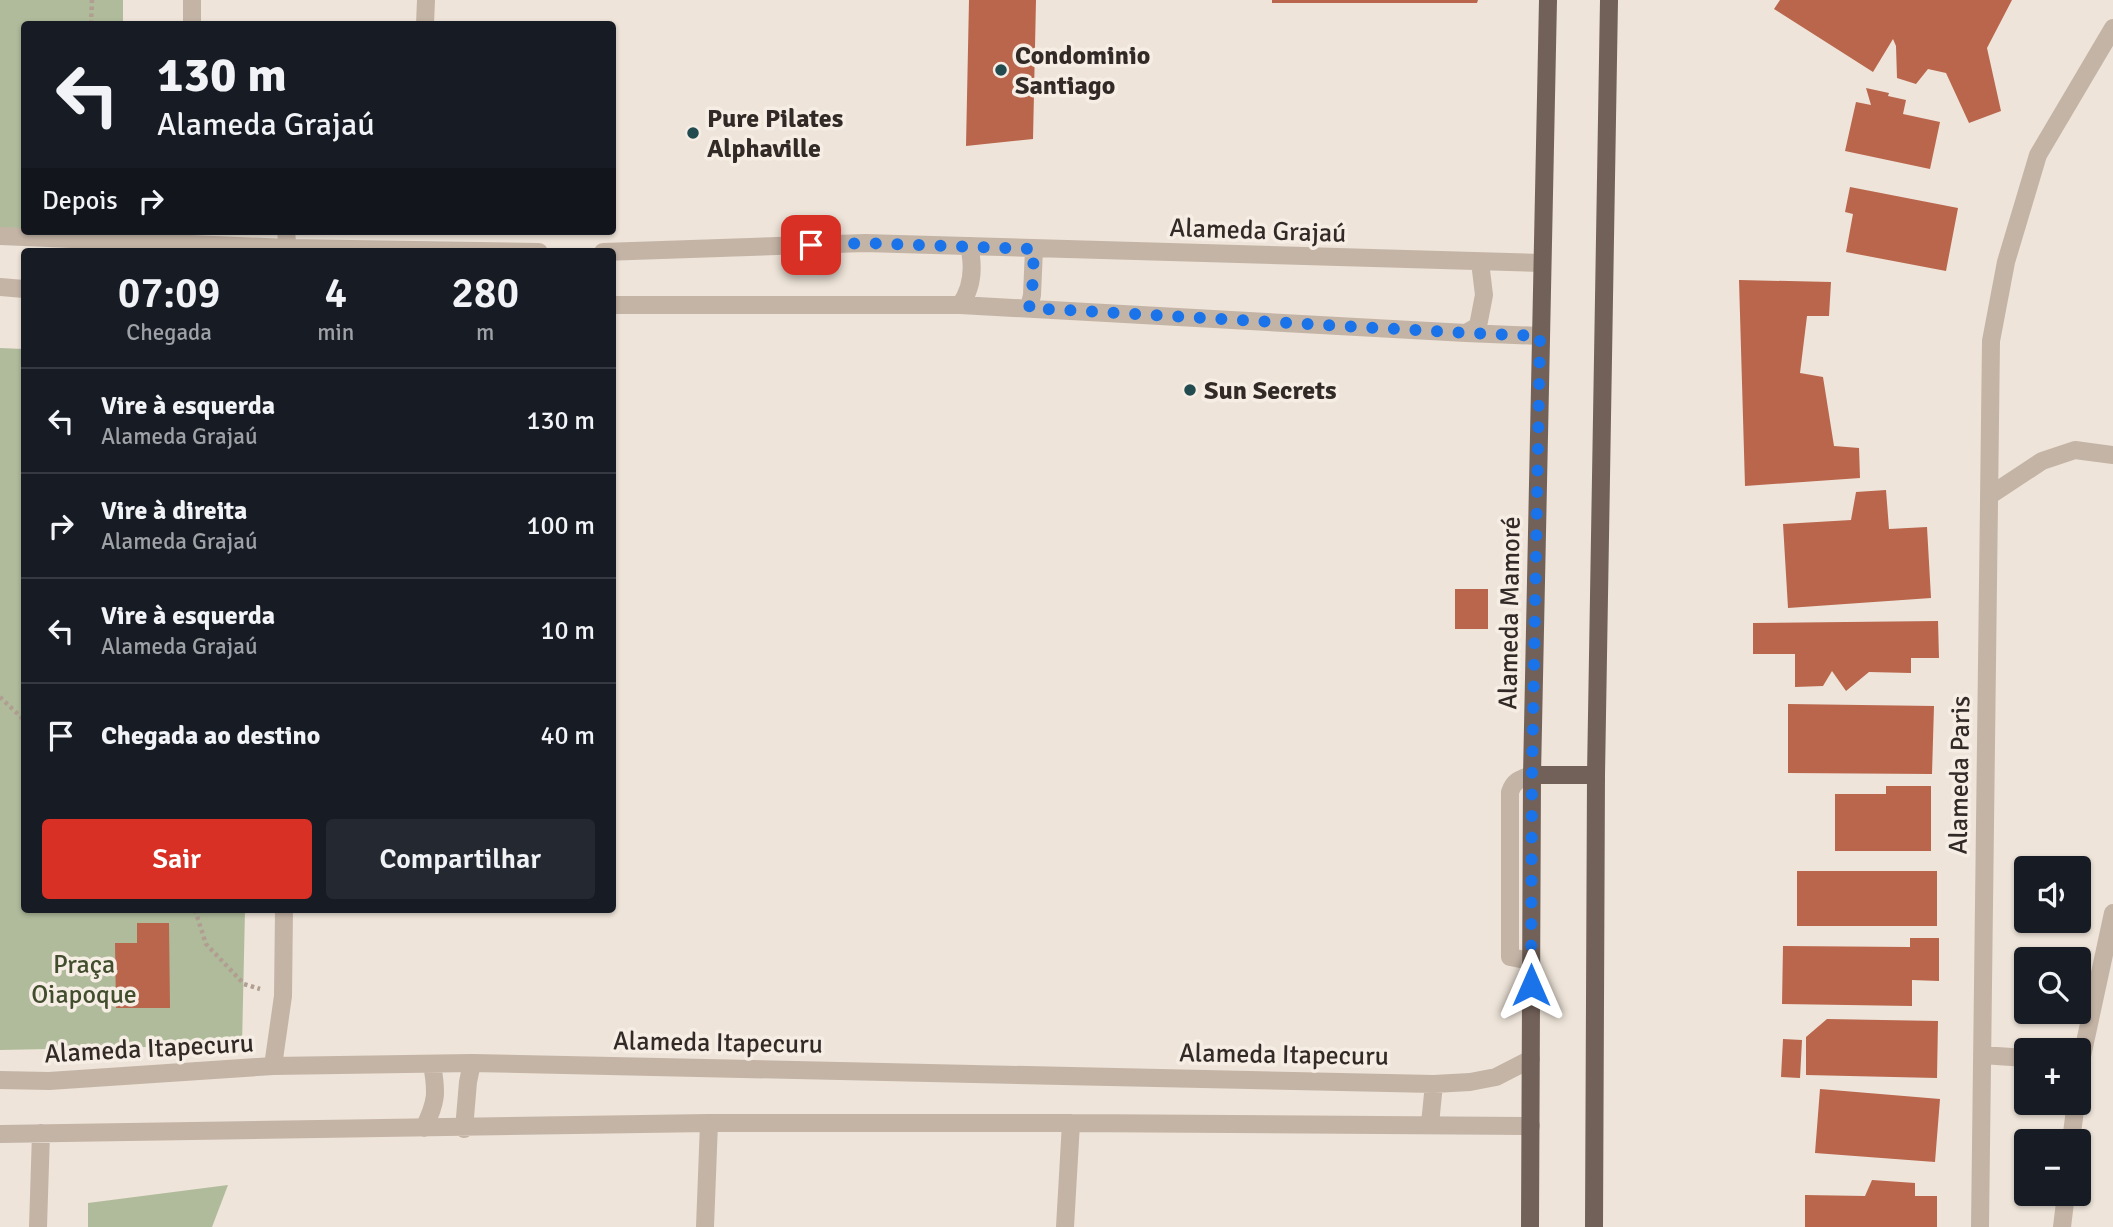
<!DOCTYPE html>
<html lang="pt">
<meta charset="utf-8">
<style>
body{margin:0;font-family:Signika,sans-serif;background:#242831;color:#f1f3f6;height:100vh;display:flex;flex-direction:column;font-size:26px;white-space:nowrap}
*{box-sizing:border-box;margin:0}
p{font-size:23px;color:#9ea1a6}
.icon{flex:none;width:38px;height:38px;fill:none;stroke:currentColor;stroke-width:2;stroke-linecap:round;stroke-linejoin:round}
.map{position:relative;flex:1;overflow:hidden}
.side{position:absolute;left:21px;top:248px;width:595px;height:665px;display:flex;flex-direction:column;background:#171b24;border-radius:7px;box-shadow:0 2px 5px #0004}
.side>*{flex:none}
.guide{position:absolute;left:21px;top:21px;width:595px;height:214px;border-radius:7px;box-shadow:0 2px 5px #0004;background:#171b24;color:#f1f3f6;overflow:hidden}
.controls{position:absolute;left:2014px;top:856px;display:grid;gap:14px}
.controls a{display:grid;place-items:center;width:77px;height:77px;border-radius:7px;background:#171b24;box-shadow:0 2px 5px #0004;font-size:35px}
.pin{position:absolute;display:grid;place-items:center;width:60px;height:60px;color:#fff;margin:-30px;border-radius:14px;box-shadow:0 4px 10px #0006}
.me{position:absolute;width:77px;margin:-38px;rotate:0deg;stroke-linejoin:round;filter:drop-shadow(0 0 5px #0008)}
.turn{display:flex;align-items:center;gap:24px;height:147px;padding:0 21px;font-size:32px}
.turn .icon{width:91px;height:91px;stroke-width:2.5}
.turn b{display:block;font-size:49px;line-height:60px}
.then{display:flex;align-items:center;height:66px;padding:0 21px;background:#0003;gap:14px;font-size:26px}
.eta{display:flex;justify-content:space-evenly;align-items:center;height:119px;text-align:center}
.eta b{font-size:42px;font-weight:600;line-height:49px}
.primary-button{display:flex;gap:14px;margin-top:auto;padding:14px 21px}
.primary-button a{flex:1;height:80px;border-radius:7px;background:#d93025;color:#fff;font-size:28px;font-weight:600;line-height:80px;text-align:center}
.primary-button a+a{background:#242831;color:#f1f3f6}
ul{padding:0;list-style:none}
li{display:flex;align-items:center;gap:21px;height:105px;padding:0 21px;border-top:2px solid #363941}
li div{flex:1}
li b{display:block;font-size:26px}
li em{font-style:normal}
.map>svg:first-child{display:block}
.green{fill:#b0bb9b}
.building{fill:#b9664c}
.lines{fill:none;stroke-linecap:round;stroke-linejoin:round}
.path{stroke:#b09e91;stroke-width:4.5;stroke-dasharray:3.5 3.5;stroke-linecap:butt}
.minor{stroke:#c4b4a6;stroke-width:18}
.major{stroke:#726159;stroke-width:18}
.route{stroke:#1a73e8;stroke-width:12;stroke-dasharray:0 21.6}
.poi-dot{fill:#214b4e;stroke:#f6eee5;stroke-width:2.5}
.labels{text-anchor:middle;stroke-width:7;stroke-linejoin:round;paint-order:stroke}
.poi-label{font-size:26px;font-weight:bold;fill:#322a26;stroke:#f6eee5;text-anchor:start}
.street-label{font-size:26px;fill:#322a26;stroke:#f6eee5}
.park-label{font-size:26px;fill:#414d2d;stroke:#f6eee5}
</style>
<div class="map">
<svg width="2113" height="1227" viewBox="0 0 2113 1227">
<rect width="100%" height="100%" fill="#eee4d9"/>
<path class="green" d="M0,0H123V24H24V231H120V241L0,237Z
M0,348L24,349V910H245L242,1045L0,1050Z
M228,1185L212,1227H88V1203Z"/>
<path class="building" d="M969,0H1036L1033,139L966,146Z
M1272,0H1478L1477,3H1272Z
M1780,0H2012L1987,48L2001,111L1969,123L1946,73L1928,69L1916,84L1897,78L1896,46L1893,39L1873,72L1774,9Z
M1866,88L1889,93L1888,96L1906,100L1903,114L1940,122L1930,169L1845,151L1856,102L1871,105Z
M1850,187L1958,208L1946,271L1846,252L1853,214L1845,212Z
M1739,280L1831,282L1829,316H1807L1800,373L1823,377L1834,446L1859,448L1860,478L1745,486Z
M1886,490L1889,529L1927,527L1931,598L1788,608L1783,524L1851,520L1856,492Z
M1455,589H1488V629H1455Z
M1938,621L1939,658H1911V673L1869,672L1846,691L1832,671L1823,686L1795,687V654H1753V623Z
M1788,704L1934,706L1932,774L1788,773Z
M1886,786H1931V851H1835V794H1886Z
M1797,871H1937V926H1797Z
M137,923H169L170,1008H116L115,943H137Z
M1910,938H1939V981L1912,980V1006L1782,1004L1783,946L1910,947Z
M1827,1019L1938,1021L1937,1078L1806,1075V1037Z
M1783,1039L1802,1040L1800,1078L1781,1077Z
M1820,1089L1940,1099L1935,1162L1815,1153Z
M1872,1180L1915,1183V1196H1937V1227H1805V1195L1865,1196Z"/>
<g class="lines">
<path class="path" d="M91,24L92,0
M0,697L24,720
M195,910L206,944L244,984L260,989"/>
<path class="minor" d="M192,0V24
M425,24L426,0
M286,231L288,252
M0,236L288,248L539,252
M603,252L865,243L1542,263
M0,287L24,289
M612,305H960L1466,333L1540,336
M960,305C973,287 974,267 969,246
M1029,308L1032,295L1034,249
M1466,333L1478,326L1484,295L1480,262
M1989,496L2042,461L2075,450L2113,455
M1531,961L1510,957V792C1514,780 1521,779 1532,775
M1982,1055L2026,1058
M273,1066L283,996L284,910
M2079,1070L2113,913
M0,1080L49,1081L273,1066L472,1063L1434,1084L1470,1082L1496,1077L1531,1059
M1430,1124L1434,1084
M424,1128C437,1101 437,1093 432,1064
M464,1129L468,1082L472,1063
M0,1134L709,1123H1071L1531,1126
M2071,1141L2076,1102
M38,1227L41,1133
M705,1227L709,1123
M1065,1227L1071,1123
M1980,1227L1991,341L2006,262L2038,155L2113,28
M2062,1227L2066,1194"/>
<path class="major" d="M1532,775H1596
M1530,1227L1532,775L1548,0
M1594,1227L1596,775L1609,0"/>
</g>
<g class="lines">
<path class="route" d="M811,245L865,243L1034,249L1032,295L1029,308L1466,333L1540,336L1532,775L1531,985"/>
</g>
<g class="poi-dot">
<circle cx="1001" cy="70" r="7"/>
<circle cx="693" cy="133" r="7"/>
<circle cx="1190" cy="390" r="7"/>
</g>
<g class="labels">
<g class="poi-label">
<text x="1015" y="64">Condominio<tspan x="1015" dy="30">Santiago</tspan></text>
<text x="707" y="127">Pure Pilates<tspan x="707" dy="30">Alphaville</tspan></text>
<text x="1204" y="399">Sun Secrets</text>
</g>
<g class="street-label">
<text transform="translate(1258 230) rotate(2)" y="9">Alameda Grajaú</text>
<text transform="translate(1509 613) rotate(-89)" y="9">Alameda Mamoré</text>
<text transform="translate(1959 775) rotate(-89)" y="9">Alameda Paris</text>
<text transform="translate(718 1042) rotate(1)" y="9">Alameda Itapecuru</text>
<text transform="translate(149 1048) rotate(-3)" y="9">Alameda Itapecuru</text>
<text transform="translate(1284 1054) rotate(1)" y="9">Alameda Itapecuru</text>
</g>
<g class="park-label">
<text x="84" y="973">Praça<tspan x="84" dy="30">Oiapoque</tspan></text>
</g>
</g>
</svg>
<div class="controls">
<a><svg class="icon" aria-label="sound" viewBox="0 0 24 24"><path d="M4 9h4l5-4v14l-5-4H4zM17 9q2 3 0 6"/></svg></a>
<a><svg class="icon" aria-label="search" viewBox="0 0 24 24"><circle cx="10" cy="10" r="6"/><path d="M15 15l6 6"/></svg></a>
<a>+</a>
<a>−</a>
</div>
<div class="pin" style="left:811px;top:245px;background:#d93025"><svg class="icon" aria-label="arrive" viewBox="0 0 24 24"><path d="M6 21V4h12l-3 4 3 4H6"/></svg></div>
<svg class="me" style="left:1531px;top:985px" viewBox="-20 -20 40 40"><path d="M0-17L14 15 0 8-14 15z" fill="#1a73e8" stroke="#fff" stroke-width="4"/></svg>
<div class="guide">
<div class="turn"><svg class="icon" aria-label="left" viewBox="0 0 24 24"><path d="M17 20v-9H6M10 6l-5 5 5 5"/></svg><div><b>130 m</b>Alameda Grajaú</div></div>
<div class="then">Depois<svg class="icon" aria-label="right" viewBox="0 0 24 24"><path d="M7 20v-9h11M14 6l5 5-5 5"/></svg></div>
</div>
<section class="side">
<div class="eta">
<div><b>07:09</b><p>Chegada</p></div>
<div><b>4</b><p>min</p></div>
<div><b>280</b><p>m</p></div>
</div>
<ul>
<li><svg class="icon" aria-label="left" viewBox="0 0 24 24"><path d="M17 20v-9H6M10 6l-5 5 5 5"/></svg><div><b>Vire à esquerda</b><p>Alameda Grajaú</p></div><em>130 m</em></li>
<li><svg class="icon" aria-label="right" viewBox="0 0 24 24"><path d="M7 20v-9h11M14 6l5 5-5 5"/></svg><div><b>Vire à direita</b><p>Alameda Grajaú</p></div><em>100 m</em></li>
<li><svg class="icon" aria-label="left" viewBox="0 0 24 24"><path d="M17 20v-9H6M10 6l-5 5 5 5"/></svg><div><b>Vire à esquerda</b><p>Alameda Grajaú</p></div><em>10 m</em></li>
<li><svg class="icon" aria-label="arrive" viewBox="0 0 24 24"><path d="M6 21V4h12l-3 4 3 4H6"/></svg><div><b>Chegada ao destino</b></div><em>40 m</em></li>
</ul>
<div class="primary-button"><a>Sair</a><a>Compartilhar</a></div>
</section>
</div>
